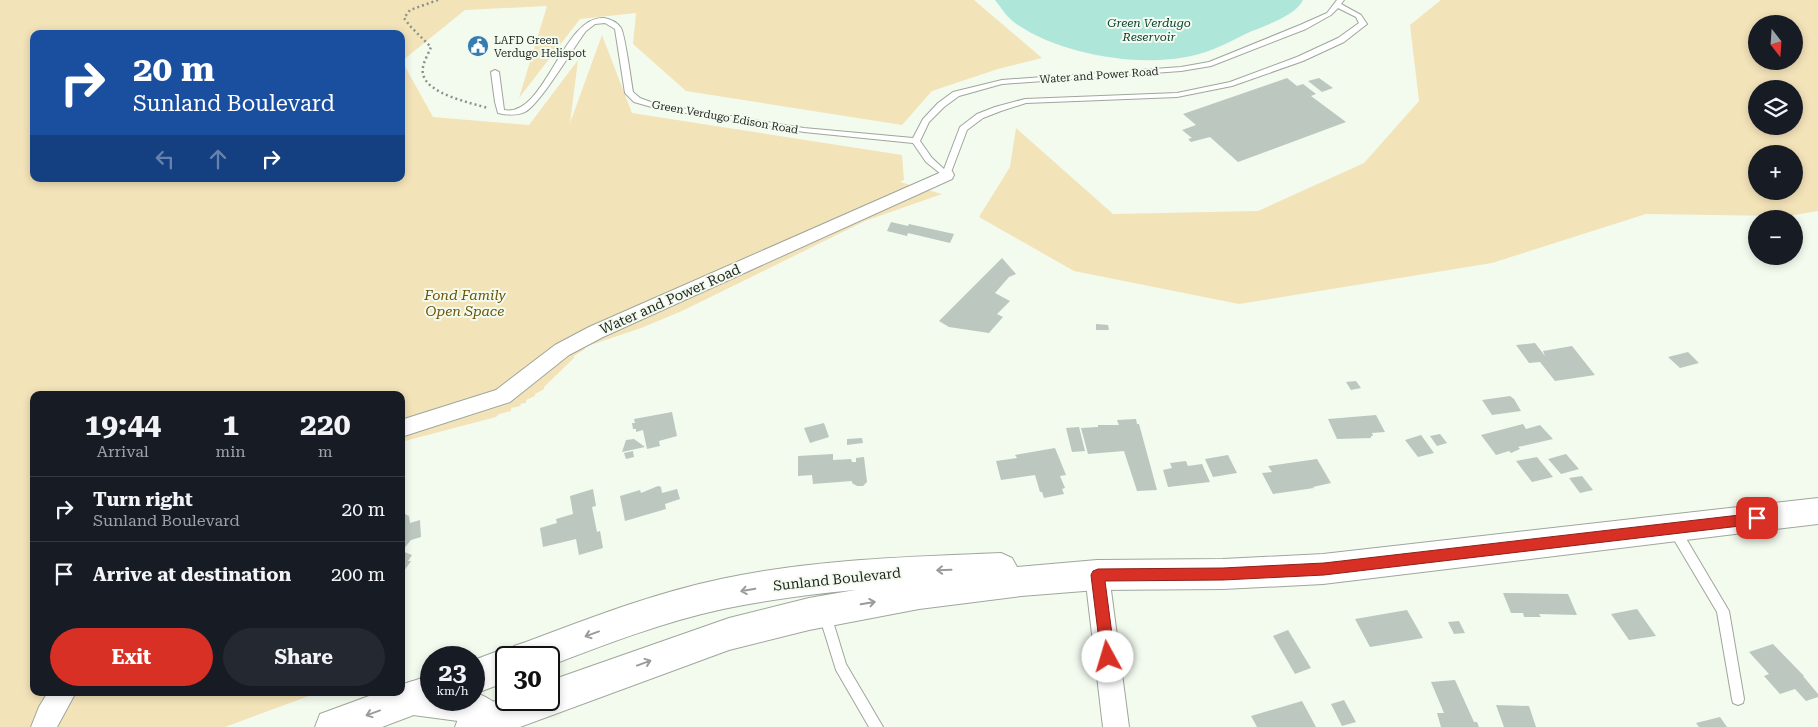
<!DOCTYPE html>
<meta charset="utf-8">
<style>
body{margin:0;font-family:"Roboto Serif",serif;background:#242831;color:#f1f3f6;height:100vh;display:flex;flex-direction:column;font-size:19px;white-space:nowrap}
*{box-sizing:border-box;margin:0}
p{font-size:16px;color:#9ea1a6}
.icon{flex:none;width:28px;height:28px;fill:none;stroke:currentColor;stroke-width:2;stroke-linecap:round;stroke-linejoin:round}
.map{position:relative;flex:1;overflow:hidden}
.side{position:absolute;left:30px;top:391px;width:375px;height:305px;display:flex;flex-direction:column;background:#171b24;border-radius:10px;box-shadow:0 2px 8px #0003}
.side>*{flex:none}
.banner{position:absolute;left:30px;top:30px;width:375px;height:152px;border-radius:10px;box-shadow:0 2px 8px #0003;background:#1a4fa0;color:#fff;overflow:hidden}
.needle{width:32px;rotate:163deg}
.controls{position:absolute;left:1748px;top:15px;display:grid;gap:10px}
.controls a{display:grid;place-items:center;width:55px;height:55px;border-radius:50%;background:#171b24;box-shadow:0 2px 8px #0003;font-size:25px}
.speed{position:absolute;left:420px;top:646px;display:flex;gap:10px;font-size:25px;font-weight:700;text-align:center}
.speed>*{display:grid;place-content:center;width:65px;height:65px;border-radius:50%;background:#171b24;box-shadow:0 2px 8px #0003;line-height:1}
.speed small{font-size:12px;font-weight:400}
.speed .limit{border:2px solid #111;border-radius:8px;background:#fff;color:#111}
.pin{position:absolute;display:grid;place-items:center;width:42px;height:42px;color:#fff;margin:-21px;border-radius:10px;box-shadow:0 2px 8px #0006}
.me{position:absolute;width:55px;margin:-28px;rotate:354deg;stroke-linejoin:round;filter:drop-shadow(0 0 4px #0008)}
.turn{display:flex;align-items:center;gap:18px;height:105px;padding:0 20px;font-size:22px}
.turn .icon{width:65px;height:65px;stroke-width:2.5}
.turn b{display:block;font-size:35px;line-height:42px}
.lanes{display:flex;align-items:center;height:48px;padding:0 20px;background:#0003;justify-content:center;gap:25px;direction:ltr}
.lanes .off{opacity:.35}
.eta{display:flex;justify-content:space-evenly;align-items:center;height:85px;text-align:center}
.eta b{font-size:30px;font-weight:700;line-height:35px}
.action{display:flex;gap:10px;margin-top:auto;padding:10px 20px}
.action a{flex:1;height:58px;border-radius:30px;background:#d93025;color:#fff;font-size:20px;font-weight:700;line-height:58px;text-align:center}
.action a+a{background:#242831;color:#f1f3f6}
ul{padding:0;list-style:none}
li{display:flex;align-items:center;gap:15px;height:65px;padding:0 20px;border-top:1px solid #363941}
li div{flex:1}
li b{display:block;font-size:19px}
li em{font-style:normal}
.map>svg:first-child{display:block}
.green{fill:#f3e3b9;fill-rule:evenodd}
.water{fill:#aee7d9}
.building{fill:#bbc7bf}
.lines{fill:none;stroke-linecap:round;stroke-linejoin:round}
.lane-casing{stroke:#9fa69b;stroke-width:2}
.street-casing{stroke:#9fa69b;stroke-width:2}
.primary-casing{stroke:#9fa69b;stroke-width:2}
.highway-casing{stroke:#9fa69b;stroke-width:2}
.path{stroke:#8c928a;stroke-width:2.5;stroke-dasharray:2 3;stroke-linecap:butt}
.lane{fill:#fff;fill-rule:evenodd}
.street{fill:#fff;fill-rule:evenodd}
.primary{fill:#fff;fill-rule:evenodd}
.highway{fill:#fff;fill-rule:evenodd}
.oneway{stroke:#9a9c9a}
.route{fill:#d93025;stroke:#8d1f18}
.labels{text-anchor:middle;stroke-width:4;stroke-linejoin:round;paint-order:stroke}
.far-poi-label{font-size:11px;fill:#1f221e;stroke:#f3fbef;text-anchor:start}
.far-street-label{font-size:11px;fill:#1f221e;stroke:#f3fbef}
.far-water-label{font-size:12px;font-style:italic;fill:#0e4137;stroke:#f3fbef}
.park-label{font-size:14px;font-style:italic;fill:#6b5406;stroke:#f3fbef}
.street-label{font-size:14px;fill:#1f221e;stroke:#f3fbef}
</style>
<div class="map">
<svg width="1818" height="727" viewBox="0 0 1818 727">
<rect width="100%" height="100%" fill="#f3fbef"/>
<path class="green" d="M0,0H974L1042,58L998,69L932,91L902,125L686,91L633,44L636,13L580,19L519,98L547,6L465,10L402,61L433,117L529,125L578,60L570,123L602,35L632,113L902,155L904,180L900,182L942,194L865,221L682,311L641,328L585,347V349L574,356V358L544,387V389L535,394V396L526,400V403L520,404L521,406L511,408V411L499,414L496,417L401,442V395H34V692L317,693L225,727H0ZM34,34H401V179H34Z
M1441,0H1818V211L1788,216L1646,214L1492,263L1239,304L1074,271L979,217L1010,167L1016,128L1113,214L1258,211L1364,163L1419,101L1410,25ZM1756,24H1794V61H1756ZM1756,89H1794V126H1756ZM1756,154H1794V191H1756Z"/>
<path class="water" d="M995,0H1303C1296,15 1267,25 1252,31C1235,39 1217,49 1199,54C1147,69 1064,56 1018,25C1008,19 1002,9 995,0Z"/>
<path class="building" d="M1287,78L1297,86L1303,84L1316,94L1311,96L1346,122L1238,162L1210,137L1191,142L1188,139L1192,138L1182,130L1196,125L1183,114Z
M1319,78L1333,88L1322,92L1308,81Z
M891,222L908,226L909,224L954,234L950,243L908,233L907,236L887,231Z
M1002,258L1016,274L1009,277L995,293L1010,301L997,314L1003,317L989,333L949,327L939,321Z
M1096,324L1108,325L1109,330H1096Z
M1535,343L1545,356L1543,351L1572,346L1595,375L1555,381L1540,362L1529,363L1516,345Z
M1688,352L1699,363L1680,368L1668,357Z
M1356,381L1361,388L1351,390L1346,382Z
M1510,396L1514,399L1521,411L1492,415L1482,400Z
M672,412L677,436L659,441L660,446L647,449L643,430L636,432V429H633L632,423H635L634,419Z
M1376,415L1385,432L1372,433L1373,436H1371V438L1337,439L1328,419Z
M1136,419L1137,424H1139L1157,490L1137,491L1124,451L1088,454L1081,428L1098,427V425H1119L1117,420Z
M824,423L829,437L810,443L804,428Z
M1523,424L1526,429L1540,425L1553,439L1518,447L1520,449L1511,453L1509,451L1496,455L1481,435Z
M1079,427L1085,451L1072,452L1066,428Z
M1440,434L1447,443L1437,446L1430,436Z
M1421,435L1434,453L1418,457L1405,440Z
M862,438L863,443L847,445V439Z
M634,439L645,447L622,452L626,440Z
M1055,448L1066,475L1060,476L1065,488L1062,489L1064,494L1044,498L1042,492H1040L1035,475L1001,480L996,461L1017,458L1015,455Z
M633,451L634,457L626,459L624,453Z
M833,454V460L851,459L852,462H856V458L864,457L867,482L863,486H857L852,483V481L813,484L812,475L798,476V456Z
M1566,454L1579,469L1561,474L1548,459Z
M1228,455L1237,473L1213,477L1205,459Z
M1537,457L1553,477L1532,482L1516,461Z
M1317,459L1331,483L1313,487L1314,488L1273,494L1262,473L1272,472L1268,466Z
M1186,461L1188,466L1202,464L1210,482L1168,487L1163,470L1172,468L1170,463Z
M1582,476L1593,490L1580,493L1569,478Z
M658,486L661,487L662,493L677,489L680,499L665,504L666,509L625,521L620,496L640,490L641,493Z
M593,489L596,506L592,507L597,532L600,531L603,548L579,555L576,539L543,547L540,528L557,523L556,519L573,514L570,496Z
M403,513L409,516L410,523L420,520L421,537L411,540L402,551L412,555L408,561H411L404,571L401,570Z
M1503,593L1568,594L1577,615L1539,614L1541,617H1524L1523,613H1511Z
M1637,609L1656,636L1629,640L1611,614Z
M1407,610L1423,638L1370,647L1355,619Z
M1459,621L1465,633L1454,634L1448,622Z
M1288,630L1311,668L1295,674L1273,636Z
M1773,644L1804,676H1803L1818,694V697L1806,701L1795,689L1780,694L1764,676L1769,674L1749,652Z
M1455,680L1474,722H1477L1479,727H1441L1437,713H1444L1431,682Z
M1344,700L1356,722L1342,726L1331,704Z
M1302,701L1316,727H1257L1251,716Z
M1496,705L1529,706L1536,727H1504Z
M1720,717L1727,727H1699L1696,723Z"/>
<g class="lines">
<g class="lane-casing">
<path id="lane" d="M1337,0H1344L1341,4L1361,15L1367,24L1344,42L1303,61L1232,86L1177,97L1026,103L1001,111L983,118L967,130L950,175L946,178L926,162L913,143L804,132L655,108L634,102L625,93L615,29L605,23L595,24L586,31C573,48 541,103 525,112C516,116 507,115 498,113L495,102L491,72L495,70L499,72L504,110C545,118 563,15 604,18C610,19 617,22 621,28C625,35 631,80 633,92L640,98L656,104L804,128L913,138L923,119L938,103L953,92L1002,80L1181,67L1209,62L1300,25L1327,13ZM1338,8L1356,17L1359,23L1338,38L1297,57L1230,82L1177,93L1025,99L995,107L977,114L960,127L944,169L932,158L920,141L929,122L944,107L959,96L1002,84L1181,71L1211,66L1306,29L1331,15Z
M1674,524L1678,525L1729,611L1744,699L1743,703L1738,705L1733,703L1732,699L1717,612L1670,533L1668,529L1670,525Z
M825,609L829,611L831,615L846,664L883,727H869L836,670L819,615L821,611Z"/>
</g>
<g class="street-casing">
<path id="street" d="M946,170L952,171L954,175L952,179L603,337L569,355L510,402L401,437V420L496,390L555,345L589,327Z
M1097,564L1105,567L1109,575L1129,727H1103L1085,575L1089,567Z
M48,692H76L57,727H31L39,707Z"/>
</g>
<g class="primary-casing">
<path id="primary" d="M1818,498V524L1323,584L1223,589L1097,590L1021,596L919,609L809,630L729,650L520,727H455L460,714L506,697V700H549V681L729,618L809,598L855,590C811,594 767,600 723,609C663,622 606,644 549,666V658H506V682L474,694V660L506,648L512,651L514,646L526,642C590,618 654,593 721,579C813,559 908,557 1001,553L1012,558L1017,567L1097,560L1223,559L1323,554Z
M431,675V700H445L443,704L382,727H315L320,714L380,692H401V685Z"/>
</g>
<g class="highway-casing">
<path id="highway" d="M413,681L431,682V700H474V692C495,700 501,706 510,727H469L458,721L413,715L401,710L395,698L398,692H401V685Z"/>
</g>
<path class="path" d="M438,0L410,10L404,18L410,26L431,47C428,55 421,65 423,74C427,94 471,103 488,108"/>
<use href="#lane" class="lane"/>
<use href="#street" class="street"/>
<use href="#primary" class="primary"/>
<use href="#highway" class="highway"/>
</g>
<defs><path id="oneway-shaft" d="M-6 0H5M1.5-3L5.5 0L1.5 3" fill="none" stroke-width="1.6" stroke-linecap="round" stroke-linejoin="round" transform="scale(1.25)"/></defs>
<g class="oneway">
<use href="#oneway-shaft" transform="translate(944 570) rotate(178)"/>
<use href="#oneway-shaft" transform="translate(748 590) rotate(170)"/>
<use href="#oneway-shaft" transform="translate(868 603) rotate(-10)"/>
<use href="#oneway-shaft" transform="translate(592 634) rotate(160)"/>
<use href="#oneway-shaft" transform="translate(644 663) rotate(-20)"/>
<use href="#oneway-shaft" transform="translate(373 713) rotate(160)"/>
</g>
<path class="route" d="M1757,513L1761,515L1763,518L1761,522L1757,524L1324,575L1223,580L1105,581L1115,657L1113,662L1108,664L1103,662L1101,657L1091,575L1093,571L1098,569L1223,568L1324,563Z"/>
<defs>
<g id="civic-disc" transform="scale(1.125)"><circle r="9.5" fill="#357cb1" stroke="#f3fbef"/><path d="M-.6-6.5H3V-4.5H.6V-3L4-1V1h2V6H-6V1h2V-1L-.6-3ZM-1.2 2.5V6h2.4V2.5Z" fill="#fff"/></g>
</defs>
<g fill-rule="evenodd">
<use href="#civic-disc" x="478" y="46"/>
</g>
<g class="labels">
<g class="far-poi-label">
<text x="494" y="44">LAFD Green<tspan x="494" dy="13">Verdugo Helispot</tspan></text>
</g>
<g class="far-street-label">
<text transform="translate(1099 75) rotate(-4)" y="4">Water and Power Road</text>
<text transform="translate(725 117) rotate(10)" y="4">Green Verdugo Edison Road</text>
</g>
<g class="far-water-label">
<text x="1149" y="27">Green Verdugo<tspan x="1149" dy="14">Reservoir</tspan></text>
</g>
<g class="park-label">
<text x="465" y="300">Fond Family<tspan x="465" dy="16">Open Space</tspan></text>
</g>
<g class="street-label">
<text transform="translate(670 299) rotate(-24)" y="5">Water and Power Road</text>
<text transform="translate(837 579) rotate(-6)" y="5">Sunland Boulevard</text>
</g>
</g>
</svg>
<div class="controls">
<a><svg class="needle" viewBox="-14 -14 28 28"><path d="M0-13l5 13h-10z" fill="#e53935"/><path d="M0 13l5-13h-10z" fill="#9ea1a6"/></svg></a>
<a><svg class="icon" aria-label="layers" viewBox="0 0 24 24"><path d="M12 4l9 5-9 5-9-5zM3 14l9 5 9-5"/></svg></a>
<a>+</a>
<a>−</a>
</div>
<div class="speed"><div>23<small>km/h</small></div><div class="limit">30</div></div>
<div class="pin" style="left:1757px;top:518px;background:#d93025"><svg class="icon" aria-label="arrive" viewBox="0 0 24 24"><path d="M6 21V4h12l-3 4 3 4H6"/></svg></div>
<svg class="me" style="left:1108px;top:657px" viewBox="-20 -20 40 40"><circle r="19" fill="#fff"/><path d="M0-13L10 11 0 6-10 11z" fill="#d93025"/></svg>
<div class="banner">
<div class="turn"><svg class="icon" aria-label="right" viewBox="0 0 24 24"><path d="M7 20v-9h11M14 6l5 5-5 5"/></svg><div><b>20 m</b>Sunland Boulevard</div></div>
<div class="lanes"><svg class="icon off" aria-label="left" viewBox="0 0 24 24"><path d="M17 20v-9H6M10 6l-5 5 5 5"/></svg><svg class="icon off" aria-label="ahead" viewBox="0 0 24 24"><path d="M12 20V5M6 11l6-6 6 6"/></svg><svg class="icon" aria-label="right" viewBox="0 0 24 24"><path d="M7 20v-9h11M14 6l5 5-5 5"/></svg></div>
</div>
<section class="side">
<div class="eta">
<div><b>19:44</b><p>Arrival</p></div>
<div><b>1</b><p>min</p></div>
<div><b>220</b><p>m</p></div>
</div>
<ul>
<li><svg class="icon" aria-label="right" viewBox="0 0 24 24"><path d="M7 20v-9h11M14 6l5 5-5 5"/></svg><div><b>Turn right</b><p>Sunland Boulevard</p></div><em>20 m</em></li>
<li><svg class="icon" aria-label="arrive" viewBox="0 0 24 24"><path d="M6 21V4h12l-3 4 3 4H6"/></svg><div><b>Arrive at destination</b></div><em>200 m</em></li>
</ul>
<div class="action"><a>Exit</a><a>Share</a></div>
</section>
</div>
